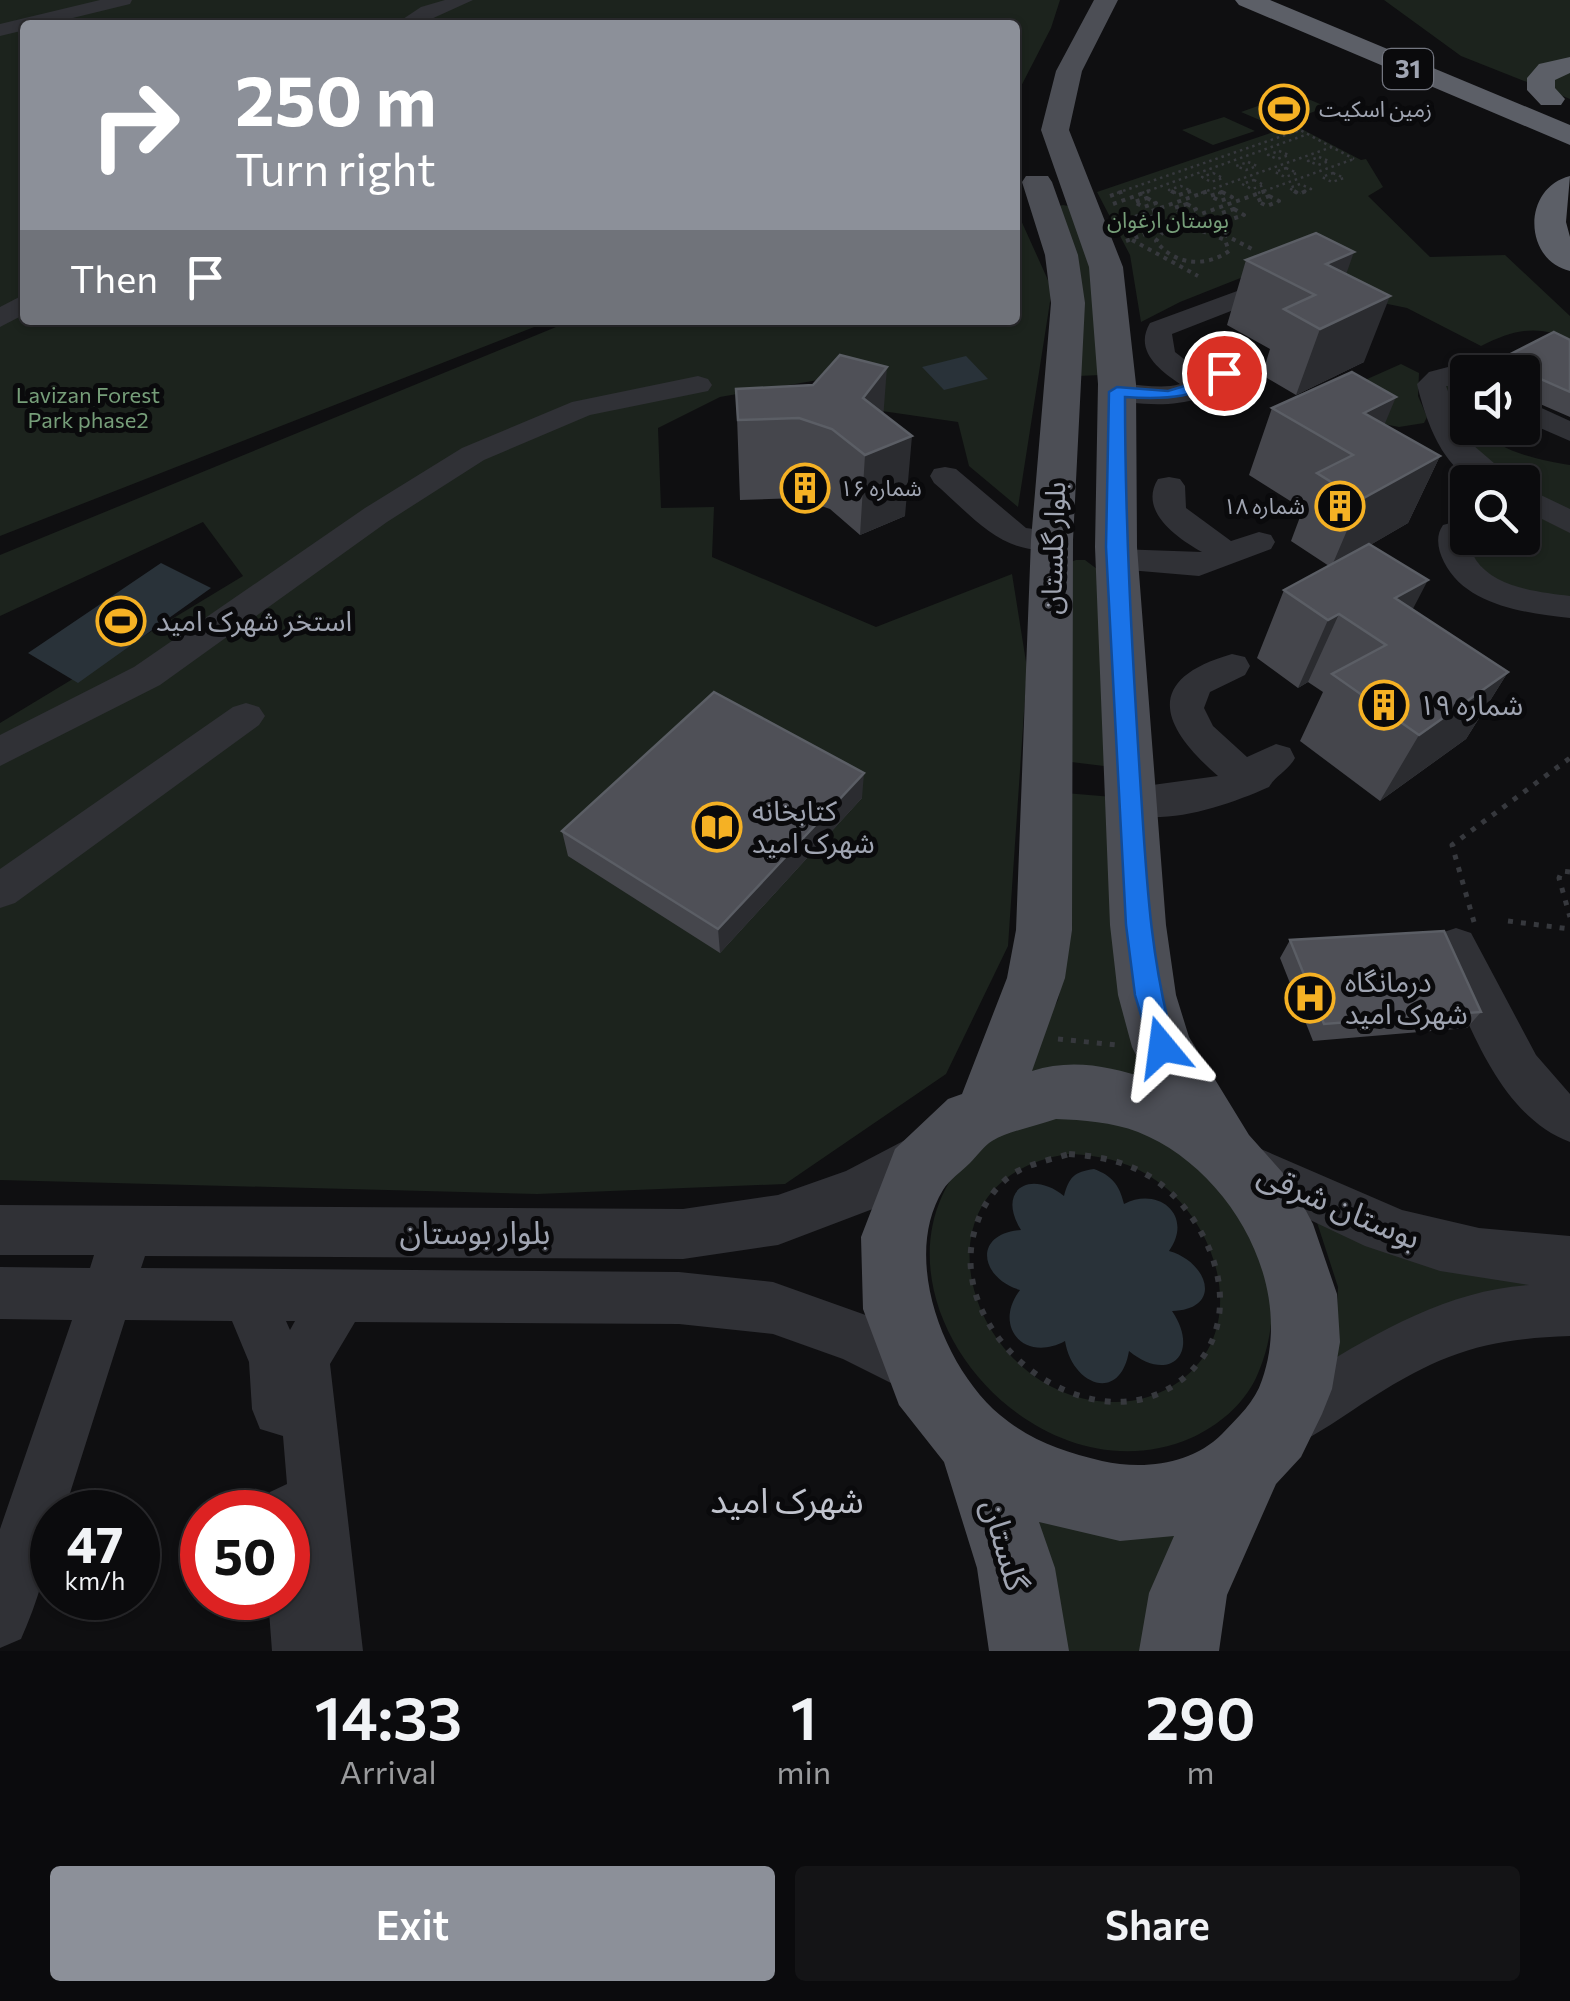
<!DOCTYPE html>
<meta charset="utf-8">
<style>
body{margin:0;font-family:Commissioner,"Noto Sans Arabic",sans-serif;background:#141416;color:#f1f3f6;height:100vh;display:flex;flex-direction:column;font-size:38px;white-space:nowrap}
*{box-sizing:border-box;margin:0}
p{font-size:32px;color:#9a9b9d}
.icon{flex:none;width:55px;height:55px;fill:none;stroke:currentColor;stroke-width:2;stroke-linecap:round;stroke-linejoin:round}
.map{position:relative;height:1651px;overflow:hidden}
.sheet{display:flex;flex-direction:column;background:#0b0b0d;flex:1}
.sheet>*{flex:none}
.guide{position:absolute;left:20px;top:20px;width:1000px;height:305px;border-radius:10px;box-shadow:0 2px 8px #0004,0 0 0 2px #2b2b2e;background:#8c9099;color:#fff;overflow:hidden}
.tools{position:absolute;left:1450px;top:355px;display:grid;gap:20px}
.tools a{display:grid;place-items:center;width:90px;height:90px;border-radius:10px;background:#0b0b0d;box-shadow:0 2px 8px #0004,0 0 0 2px #2b2b2e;font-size:50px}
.speed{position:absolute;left:30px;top:1490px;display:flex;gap:20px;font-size:50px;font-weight:700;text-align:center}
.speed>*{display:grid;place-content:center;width:130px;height:130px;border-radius:50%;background:#0b0b0d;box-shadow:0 2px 8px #0004,0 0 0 2px #2b2b2e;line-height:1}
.speed small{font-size:25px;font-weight:400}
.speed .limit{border:15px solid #d22;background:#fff;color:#111}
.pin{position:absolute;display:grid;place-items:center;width:85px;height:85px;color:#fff;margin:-42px;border:5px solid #fff;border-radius:50%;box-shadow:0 2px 10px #0007}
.me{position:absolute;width:110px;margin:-55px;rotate:344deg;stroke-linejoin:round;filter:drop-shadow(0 0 8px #0008)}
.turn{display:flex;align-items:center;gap:35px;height:210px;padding:0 50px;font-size:45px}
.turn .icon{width:130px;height:130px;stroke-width:2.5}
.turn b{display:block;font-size:70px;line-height:85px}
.then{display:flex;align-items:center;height:95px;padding:0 50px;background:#0003;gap:20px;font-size:38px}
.eta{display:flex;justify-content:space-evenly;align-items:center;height:170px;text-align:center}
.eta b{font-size:60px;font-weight:600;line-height:70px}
.button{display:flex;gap:20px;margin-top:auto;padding:20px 50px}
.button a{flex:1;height:115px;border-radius:10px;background:#8c9099;color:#fff;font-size:40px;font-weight:600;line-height:115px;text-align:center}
.button a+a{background:#141416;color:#f1f3f6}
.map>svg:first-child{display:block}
.green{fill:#1c231d;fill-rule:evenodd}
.water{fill:#293239}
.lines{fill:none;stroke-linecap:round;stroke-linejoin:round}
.path-far3{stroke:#36383d;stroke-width:2.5;stroke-dasharray:2.5 4;stroke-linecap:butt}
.path-far2{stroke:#36383d;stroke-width:4;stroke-dasharray:4 5;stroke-linecap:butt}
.path-far1{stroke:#36383d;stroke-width:5;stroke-dasharray:5 8;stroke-linecap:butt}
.path{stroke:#36383d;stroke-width:6;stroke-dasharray:6 10;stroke-linecap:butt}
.minor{fill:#303136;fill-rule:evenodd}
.major{fill:#4c4e55;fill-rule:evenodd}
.highway{fill:#5c5f67;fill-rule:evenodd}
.wall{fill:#45464c}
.shaded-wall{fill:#2b2c30}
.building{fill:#4f5057;stroke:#5b5e65;stroke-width:2.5}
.route{fill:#1a73e8;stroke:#114b97;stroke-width:2.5}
.labels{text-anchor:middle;stroke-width:10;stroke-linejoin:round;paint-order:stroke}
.far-poi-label{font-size:22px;fill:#a0a5b2;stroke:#0a0a0c;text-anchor:start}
.far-park-label{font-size:22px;fill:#769e79;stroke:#0a0a0c}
.shield{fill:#0a0a0c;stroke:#737680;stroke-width:2.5}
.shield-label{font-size:25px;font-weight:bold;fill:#a0a5b2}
.street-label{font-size:28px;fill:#a0a5b2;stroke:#0a0a0c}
.poi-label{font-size:28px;fill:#a0a5b2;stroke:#0a0a0c;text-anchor:start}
.near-street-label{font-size:32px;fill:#a0a5b2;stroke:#0a0a0c}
.near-neighbourhood-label{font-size:35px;fill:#c1c4ce;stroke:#0a0a0c}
</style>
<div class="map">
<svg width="1570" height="1651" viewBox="0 0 1570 1651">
<rect width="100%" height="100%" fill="#0f0f11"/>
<path class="green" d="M0,0H1060L1051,28L1015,98V25H25V320H552L0,536Z
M1384,0H1570V99L1461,56Z
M1294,93L1327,107L1274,126L1241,112Z
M1224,117L1255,131L1213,145L1182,130Z
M1294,125L1361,160L1366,159L1383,187L1368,196L1430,257L1505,255L1570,316V339C1536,324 1513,330 1481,346L1407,308L1378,302L1281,262L1180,302L1141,322L1130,255L1097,192Z
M1063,205L1068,206L1090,249L1101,375L1078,376L1059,206Z
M1015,207L1052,289L1018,507L969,466L958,422L868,409L841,376L720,397L658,428L661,508L714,507L712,557L876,627L1012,574L1027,668L1008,946L946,1074L785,1184L537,1194L0,1180V723L243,576L203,522L0,616V555L573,320H1015Z
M1401,364L1419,373L1418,396L1427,417L1424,423L1399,427L1302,408Z
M1442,382L1465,384L1467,388L1468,428H1480C1496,451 1542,461 1570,465V517L1523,489L1522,482C1471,482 1457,420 1442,382Z
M1523,499L1570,527V602L1496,586L1470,553L1478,538H1522Z
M1076,560H1085L1097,569L1112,767L1063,761L1068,563Z
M1065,793L1113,797L1178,1105L1039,1079L1024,1065L1058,1000L1065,969Z
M1036,1116C1064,1117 1100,1112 1127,1120C1140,1123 1155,1136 1166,1142C1180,1151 1200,1159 1212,1170C1222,1179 1229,1196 1236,1208C1245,1223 1262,1242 1266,1260C1277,1299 1273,1341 1256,1378C1243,1405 1218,1426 1191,1438C1025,1510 836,1272 982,1143C996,1131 1020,1124 1036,1116ZM1069,1154C1102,1155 1134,1163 1161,1184C1220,1229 1249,1330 1180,1381C1159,1396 1135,1403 1109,1402C966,1395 902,1178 1069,1154Z
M1313,1210L1570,1276L1334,1373L1338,1287Z
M1023,1505L1189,1531L1149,1651H1058Z"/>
<path class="water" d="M966,356L988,379L944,390L922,367Z
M161,563L211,588L78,683L28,653Z
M1094,1169C1112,1176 1119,1184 1124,1204C1159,1186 1194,1216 1169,1251C1208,1262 1224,1309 1172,1311C1201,1354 1169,1384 1129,1351C1120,1404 1072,1385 1065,1341C1025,1363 992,1327 1020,1290C980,1278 972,1234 1021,1230C996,1190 1030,1169 1064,1196C1069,1177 1074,1172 1094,1169Z"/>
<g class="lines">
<path class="path-far3" d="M1279,151L1289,155L1277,159L1268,155Z
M1319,157L1329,161L1318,165L1308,161Z
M1248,162L1257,166L1246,170L1236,166Z
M1286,168L1297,173L1285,177L1275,172Z
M1213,173L1223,178L1211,182L1202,177Z
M1333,173L1344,178L1332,182L1322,177Z
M1254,180L1264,185L1252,189L1242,184Z
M1117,193L1300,130L1354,159
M1142,193L1308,134
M1176,193L1169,190L1181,186L1191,191L1184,193
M1201,193L1332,147
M1218,193H1225
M1258,193L1354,159
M1298,193L1289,188L1300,184L1311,189L1300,193"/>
<path class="path-far2" d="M1171,191L1179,195L1191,191
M1294,191L1299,194L1306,191
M1222,192L1232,197L1220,201L1210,196Z
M1110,196L1124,191
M1269,196L1279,201L1267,206L1257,201Z
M1147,198L1156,203L1144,207L1134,202Z
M1113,204L1149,191
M1187,204L1196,209L1184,214L1174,208Z
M1234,209L1244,215L1232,219L1222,213Z
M1154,216L1164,221L1151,226L1141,220Z
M1192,218L1254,250
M1118,223L1208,191
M1194,228L1225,240L1229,251C1205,268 1174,265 1156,241L1163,232Z
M1132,240L1198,276
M1126,241L1265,191"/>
<path class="path-far1" d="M1570,872L1562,871L1559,878L1570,917
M1508,921L1570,929
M1474,922L1452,845L1570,758
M1058,1039L1117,1045"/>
<path class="path" d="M1069,1154C1097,1156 1125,1161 1149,1176C1206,1211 1246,1302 1200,1361C1115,1469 934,1342 977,1223C984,1203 998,1182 1018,1171C1033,1163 1053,1159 1069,1154Z"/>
<path class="minor" d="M100,0H132L130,4L44,25H25V30L0,36V24Z
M445,0H473L418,25H394L421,7Z
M1286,273L1299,281L1295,286L1172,334L1175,352L1203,374L1216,368L1226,370L1230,376C1206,411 1144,407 1107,398L1103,392L1107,386C1131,380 1156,391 1180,384C1158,369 1134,350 1150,323Z
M25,294V314L0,327V307Z
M1448,367L1476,372H1468V387L1446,386L1466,439L1516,482C1506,482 1493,484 1483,482C1443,475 1425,417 1417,384L1429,372Z
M698,376L708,379L712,385L708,391L590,415L484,460L387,522L160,685L0,766V735L134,667L365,508L462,448L572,402Z
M1522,399L1570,421V441L1522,420Z
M945,467L956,469L1026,528L1064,533L1068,540L1064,547C1006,562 974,517 934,483L930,476L934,469Z
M1169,477L1180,479L1185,486L1186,508L1231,541L1259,532L1271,535L1275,542L1271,549L1199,576L1105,568L1100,560L1105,552L1117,549L1202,552C1177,538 1138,511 1158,479Z
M1522,486L1570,509V533L1522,509Z
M1454,522L1465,525C1468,535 1469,549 1476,560C1495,588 1539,592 1570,596V618C1526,613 1466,606 1444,562C1438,550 1435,536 1443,525Z
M1232,654L1245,657L1250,666L1245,675L1210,692L1204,708L1213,726L1247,757L1276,744L1290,748L1295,758C1288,771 1276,775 1269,787C1224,807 1164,827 1116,812L1110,801L1116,790L1218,776C1159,725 1144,679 1232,654Z
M246,703L259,707L265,716L259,725L15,903L0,908V869L233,707Z
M1456,928L1471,933L1536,1055L1570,1094V1142C1494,1113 1467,1014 1434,946L1441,933Z
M930,1127L947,1134L954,1150L947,1166L878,1207L778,1245L683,1259L145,1256L141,1268L679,1272L773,1282L874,1318L936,1350L944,1369L936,1388L917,1396L843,1359L773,1334L679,1324L355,1322L330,1364L363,1651H272L268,1598H288V1512H261L270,1492L287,1484L283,1436L260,1429L252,1409L249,1362L232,1321L125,1320L64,1512H52C52,1557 39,1598 21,1639L0,1648V1529L72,1320L0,1319V1267L90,1268L94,1255H0V1205L683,1209L778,1195L846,1171ZM286,1321H295L290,1330Z
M1247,1143L1402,1210L1479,1228L1570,1236V1336C1486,1339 1444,1352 1373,1397C1344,1415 1317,1436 1286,1449L1266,1441L1258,1421C1261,1414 1263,1405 1268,1400C1280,1388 1300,1380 1314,1371C1380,1330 1451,1290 1529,1285L1440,1271L1365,1246L1230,1182L1223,1166L1230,1150Z"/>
<path class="major" d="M1094,0H1118L1082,71L1069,130L1123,267L1136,384L1137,547L1166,925L1176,995L1189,1037L1249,1135L1290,1181L1313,1224L1337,1294L1340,1342L1332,1389L1322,1414L1301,1457L1276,1484L1227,1595L1219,1651H1139L1149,1593L1174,1536L1120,1541L1039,1522L1055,1568L1069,1651H989L977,1568L944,1462L899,1405L863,1309L861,1237L895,1149L948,1099L962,1094L1007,978L1016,930L1031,540L1051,303L1045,255L1022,182L1026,176H1048L1052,182L1078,255L1085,303L1073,540L1072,930L1065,978L1032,1071C1071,1058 1110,1066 1148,1079L1132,1047L1118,995L1110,925L1095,547L1098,384L1089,267L1041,130L1056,71ZM1056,1119C1083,1120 1112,1122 1138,1132C1229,1168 1296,1284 1262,1380C1255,1402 1238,1417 1222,1434C1191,1465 1143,1470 1102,1461C1064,1452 1031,1441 1000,1415C944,1368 901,1258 943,1190C949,1180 962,1171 970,1163C977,1156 984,1146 992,1141C1009,1131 1036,1126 1056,1119Z"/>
<path class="highway" d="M1235,0H1270L1570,125V145L1239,5Z
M1570,57V73L1555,80V88L1565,99L1561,105H1541L1527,90V78L1539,64Z
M1570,176L1566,222L1570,237V271C1523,260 1522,188 1570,176Z"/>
</g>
<path class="wall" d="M1246,260L1346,274L1364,362L1296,395L1262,375L1270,349L1227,325Z
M1570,340V417L1522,396V372H1492L1497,361Z
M813,385L884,414L905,516L860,535L830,509L798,498L740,500L736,389Z
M1272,408L1440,456L1408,523L1370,545L1412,609L1508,672L1466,739L1380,801L1300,741L1323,692L1308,682L1298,688L1257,658L1284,590L1329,566L1291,541L1303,509L1249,475Z
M862,798L720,953L568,856L562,831Z
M1290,940L1481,1012L1467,1028L1313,1041L1280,958Z"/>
<path class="shaded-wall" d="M1354,252L1331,317L1326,264Z
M1390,296L1364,362L1296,395L1320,329Z
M887,367L881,446L912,436L905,516L860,535L865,455L863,398Z
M1534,376L1524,396H1522V390L1529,377Z
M1396,397L1368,464L1364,413Z
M1440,456L1408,523L1331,568L1360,500Z
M1428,580L1393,647L1395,598Z
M1339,614L1308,682L1298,688L1328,620Z
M1508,672L1466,739L1380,801L1419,735Z
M864,773L862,798L720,953L718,929Z"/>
<path class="building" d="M1316,233L1354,252L1326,264L1390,296L1320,329L1284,309L1315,295L1246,260Z
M1554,332L1570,340V392L1534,376L1529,377L1522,374V372H1519L1497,361Z
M840,355L887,367L863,398L912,436L865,455L832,429L799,418L738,420L736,389L813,385Z
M1352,372L1396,397L1364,413L1440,456L1360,500L1317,473L1353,455L1272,408Z
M1369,544L1428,580L1395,598L1508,672L1419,735L1332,674L1386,645L1339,614L1328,620L1284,590Z
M714,692L864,773L718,929L562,831Z
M1444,931L1481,1012L1324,1024L1290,940Z"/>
<path class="route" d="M1224,368L1232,373C1201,398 1166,400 1125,397C1125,525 1132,650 1140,777C1146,868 1149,958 1175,1047L1171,1055L1162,1058L1153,1055L1135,995L1126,925L1106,547L1109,392L1117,387L1168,391L1201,381L1204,375Z"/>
<defs>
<g id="stadium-ring" transform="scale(2.5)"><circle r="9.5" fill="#0a0a0c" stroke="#f5b124" stroke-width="1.5"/><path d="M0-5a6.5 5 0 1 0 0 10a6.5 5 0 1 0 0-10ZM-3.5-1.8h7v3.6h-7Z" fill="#f5b124"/></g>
<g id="building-ring" transform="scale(2.5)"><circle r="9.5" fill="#0a0a0c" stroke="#f5b124" stroke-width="1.5"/><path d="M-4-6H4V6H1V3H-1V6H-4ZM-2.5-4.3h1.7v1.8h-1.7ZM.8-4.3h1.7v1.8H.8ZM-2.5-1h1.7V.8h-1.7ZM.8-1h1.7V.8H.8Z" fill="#f5b124"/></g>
<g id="library-ring" transform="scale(2.5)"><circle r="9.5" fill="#0a0a0c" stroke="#f5b124" stroke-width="1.5"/><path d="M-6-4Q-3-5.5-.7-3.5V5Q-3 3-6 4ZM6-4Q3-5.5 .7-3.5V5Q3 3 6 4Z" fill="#f5b124"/></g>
<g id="hospital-ring" transform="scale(2.5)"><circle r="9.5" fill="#0a0a0c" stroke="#f5b124" stroke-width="1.5"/><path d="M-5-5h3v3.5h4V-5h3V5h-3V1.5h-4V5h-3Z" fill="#f5b124"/></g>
</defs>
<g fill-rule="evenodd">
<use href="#stadium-ring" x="1284" y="109"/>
<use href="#building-ring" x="805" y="488"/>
<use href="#building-ring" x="1340" y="506"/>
<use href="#stadium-ring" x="121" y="621"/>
<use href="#building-ring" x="1384" y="705"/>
<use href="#library-ring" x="717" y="827"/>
<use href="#hospital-ring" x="1310" y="998"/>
</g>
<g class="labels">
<g class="far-poi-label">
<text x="1319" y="117">زمین اسکیت</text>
<text x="840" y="496">شماره ۱۶</text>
<text x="1305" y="514" text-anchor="end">شماره ۱۸</text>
</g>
<g class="far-park-label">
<text x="1168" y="228">بوستان ارغوان</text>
<text x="88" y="403">Lavizan Forest<tspan x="88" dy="25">Park phase2</tspan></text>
</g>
<rect class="shield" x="1383" y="49" width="50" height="40" rx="8"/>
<g class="shield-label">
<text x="1408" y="78">31</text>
</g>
<g class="street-label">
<text transform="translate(1053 548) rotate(-88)" y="10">بلوار گلستان</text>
</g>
<g class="poi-label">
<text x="156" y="631">استخر شهرک امید</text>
<text x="1419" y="715">شماره ۱۹</text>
<text x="752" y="821">کتابخانه<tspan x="752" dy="32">شهرک امید</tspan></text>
<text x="1345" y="992">درمانگاه<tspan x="1345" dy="32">شهرک امید</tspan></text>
</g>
<g class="near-street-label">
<text transform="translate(1339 1206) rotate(23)" y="11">بوستان شرقی</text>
<text x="475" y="1244">بلوار بوستان</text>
<text transform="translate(1005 1545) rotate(74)" y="11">گلستان</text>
</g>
<g class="near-neighbourhood-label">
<text x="787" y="1513">شهرک امید</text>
</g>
</g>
</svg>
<div class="tools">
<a><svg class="icon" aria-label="sound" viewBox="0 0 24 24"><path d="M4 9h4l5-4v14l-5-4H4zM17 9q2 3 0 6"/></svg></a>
<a><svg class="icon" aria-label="search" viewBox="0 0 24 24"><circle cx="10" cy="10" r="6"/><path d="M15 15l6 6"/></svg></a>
</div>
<div class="speed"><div>47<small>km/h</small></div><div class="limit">50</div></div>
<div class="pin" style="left:1224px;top:373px;background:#d93025"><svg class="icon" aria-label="arrive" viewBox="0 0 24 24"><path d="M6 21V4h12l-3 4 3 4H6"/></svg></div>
<svg class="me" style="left:1162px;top:1047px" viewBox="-20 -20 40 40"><path d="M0-17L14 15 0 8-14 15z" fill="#1a73e8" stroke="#fff" stroke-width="4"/></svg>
<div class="guide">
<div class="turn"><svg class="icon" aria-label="right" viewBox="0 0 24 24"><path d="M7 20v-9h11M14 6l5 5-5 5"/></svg><div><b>250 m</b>Turn right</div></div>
<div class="then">Then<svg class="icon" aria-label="arrive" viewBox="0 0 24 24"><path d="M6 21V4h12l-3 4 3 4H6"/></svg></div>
</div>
</div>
<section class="sheet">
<div class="eta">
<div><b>14:33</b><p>Arrival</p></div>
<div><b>1</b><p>min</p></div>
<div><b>290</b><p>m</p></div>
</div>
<div class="button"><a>Exit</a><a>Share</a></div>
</section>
